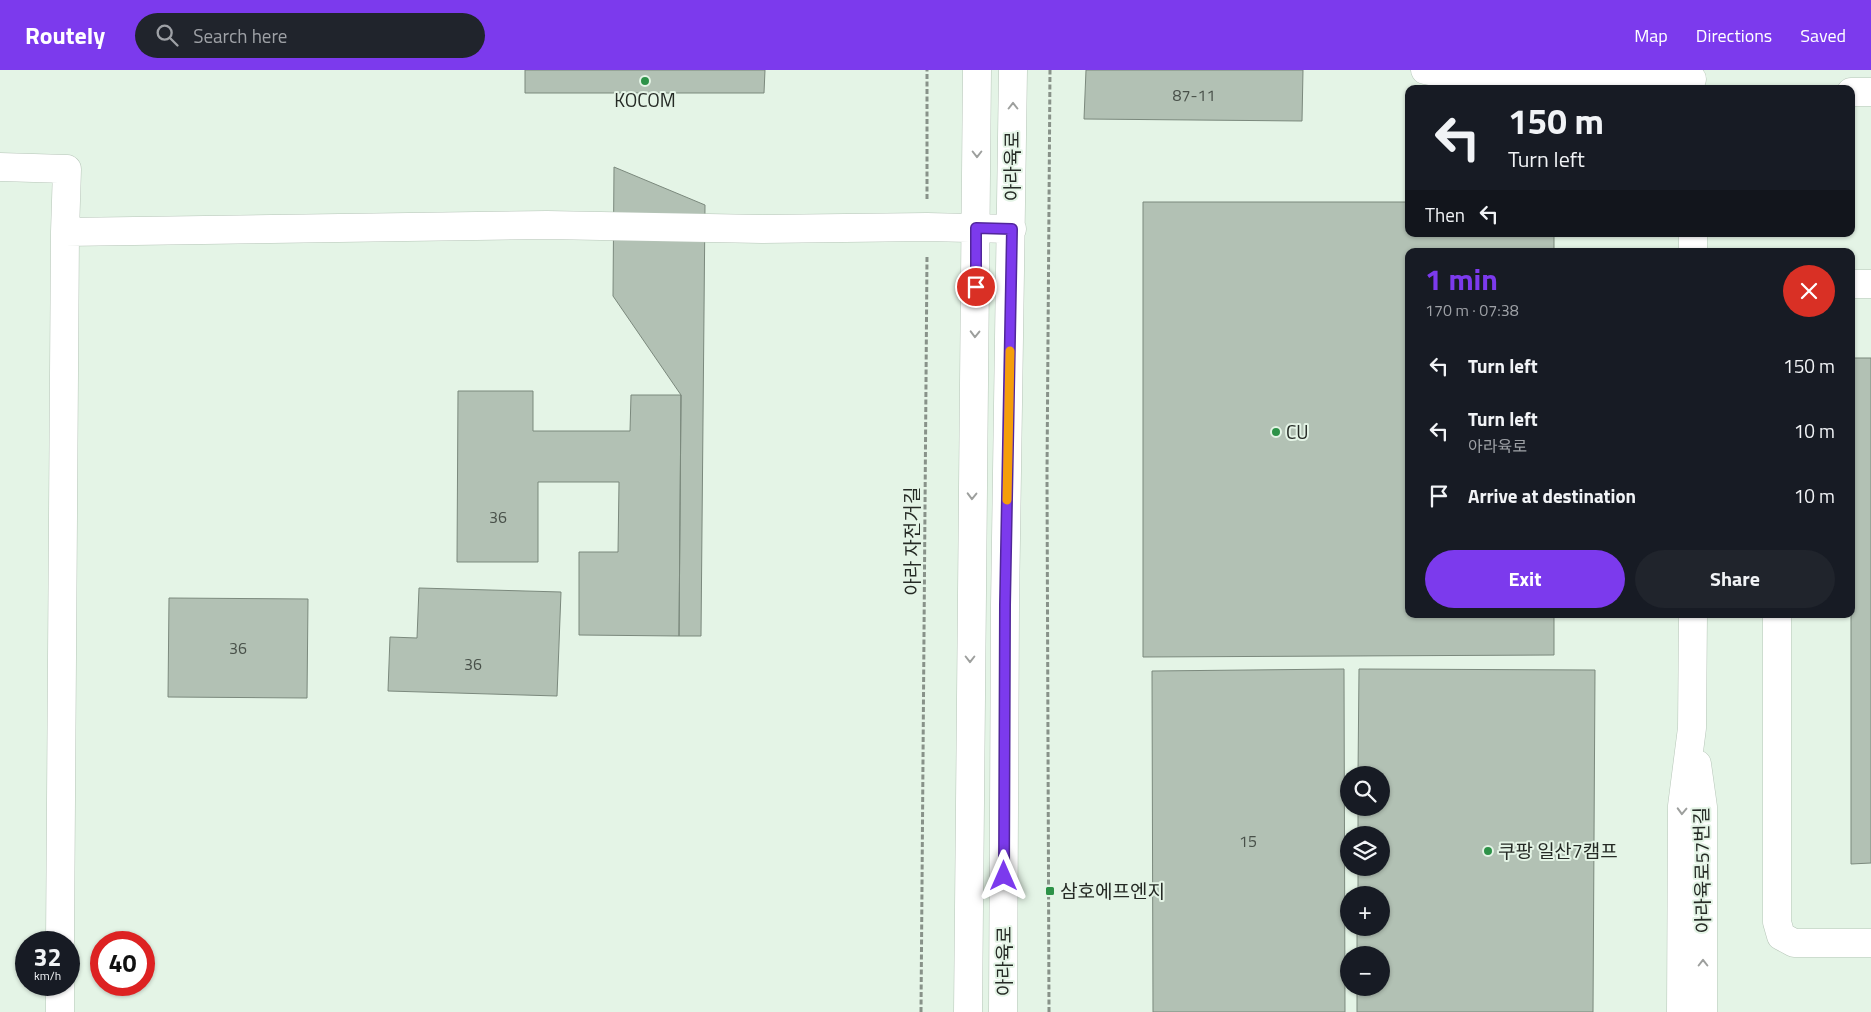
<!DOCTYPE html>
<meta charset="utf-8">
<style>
body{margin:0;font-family:"Titillium Web","Noto Sans KR",sans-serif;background:#20242c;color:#f1f3f6;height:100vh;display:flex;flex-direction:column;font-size:19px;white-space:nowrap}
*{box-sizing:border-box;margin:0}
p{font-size:16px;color:#9ea1a6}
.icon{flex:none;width:28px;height:28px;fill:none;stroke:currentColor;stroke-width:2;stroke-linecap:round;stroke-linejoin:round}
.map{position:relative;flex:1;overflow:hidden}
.side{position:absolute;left:1405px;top:178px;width:450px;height:370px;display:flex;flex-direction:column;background:#171b24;border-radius:10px;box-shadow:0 1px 4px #0004}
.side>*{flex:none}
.top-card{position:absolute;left:1405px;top:15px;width:450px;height:152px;border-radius:10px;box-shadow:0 1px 4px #0004;background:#171b24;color:#f1f3f6;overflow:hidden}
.fabs{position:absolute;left:1340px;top:696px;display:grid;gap:10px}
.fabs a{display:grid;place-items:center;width:50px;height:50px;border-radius:50%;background:#171b24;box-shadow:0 1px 4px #0004;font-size:25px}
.speed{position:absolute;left:15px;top:861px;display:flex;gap:10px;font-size:25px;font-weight:700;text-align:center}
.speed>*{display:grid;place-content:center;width:65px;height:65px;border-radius:50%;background:#171b24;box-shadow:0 1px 4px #0004;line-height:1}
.speed small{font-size:12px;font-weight:400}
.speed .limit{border:8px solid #d22;background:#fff;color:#111}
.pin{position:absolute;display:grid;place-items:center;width:42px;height:42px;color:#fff;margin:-21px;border:2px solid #fff;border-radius:50%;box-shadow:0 1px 5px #0007}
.me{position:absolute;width:55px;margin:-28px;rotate:0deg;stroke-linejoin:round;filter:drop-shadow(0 0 4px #0008)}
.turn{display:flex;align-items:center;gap:18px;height:105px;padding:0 20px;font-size:22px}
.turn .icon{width:65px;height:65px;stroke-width:2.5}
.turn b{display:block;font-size:35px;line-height:42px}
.then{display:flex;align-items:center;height:48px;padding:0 20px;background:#0003;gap:10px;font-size:19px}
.round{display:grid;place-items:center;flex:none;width:52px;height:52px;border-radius:26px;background:#20242c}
.summary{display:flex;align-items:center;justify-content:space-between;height:85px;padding:0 20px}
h1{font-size:30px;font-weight:700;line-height:38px;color:#7c3aed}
.button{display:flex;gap:10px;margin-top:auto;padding:10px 20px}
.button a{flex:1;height:58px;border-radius:30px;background:#7c3aed;color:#fff;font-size:20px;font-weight:700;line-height:58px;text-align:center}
.button a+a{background:#20242c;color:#f1f3f6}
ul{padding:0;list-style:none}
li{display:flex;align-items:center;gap:15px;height:65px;padding:0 20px}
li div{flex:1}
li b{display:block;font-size:19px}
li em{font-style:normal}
header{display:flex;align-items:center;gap:30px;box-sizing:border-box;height:70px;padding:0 25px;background:#7c3aed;color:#fff}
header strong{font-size:24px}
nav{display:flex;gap:28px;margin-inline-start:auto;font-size:18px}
.search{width:350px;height:45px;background:#20242c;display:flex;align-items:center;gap:12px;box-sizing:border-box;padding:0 18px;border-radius:28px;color:#9ea1a6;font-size:19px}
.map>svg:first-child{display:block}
.building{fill:#b2c1b4;stroke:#7b897d}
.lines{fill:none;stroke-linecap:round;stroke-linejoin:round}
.minor-casing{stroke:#b6c5b8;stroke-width:29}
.path{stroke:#889289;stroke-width:3;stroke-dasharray:5 2.5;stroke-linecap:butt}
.minor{stroke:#fff;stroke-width:28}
.oneway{stroke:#9d9f9d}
.route-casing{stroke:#51269a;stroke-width:12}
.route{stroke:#7c3aed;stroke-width:9}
.slow{stroke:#f59e0b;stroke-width:9}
.poi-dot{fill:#2d9248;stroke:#e4f4e6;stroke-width:2}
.labels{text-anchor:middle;stroke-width:4;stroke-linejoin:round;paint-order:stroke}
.number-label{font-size:16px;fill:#485049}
.poi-label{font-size:19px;fill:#252a25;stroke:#e4f4e6;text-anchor:start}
.street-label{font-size:19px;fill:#252a25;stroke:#e4f4e6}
</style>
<header>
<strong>Routely</strong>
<div class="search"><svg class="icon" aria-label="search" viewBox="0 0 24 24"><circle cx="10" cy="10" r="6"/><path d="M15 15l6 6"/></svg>Search here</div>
<nav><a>Map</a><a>Directions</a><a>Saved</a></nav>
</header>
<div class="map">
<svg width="1871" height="942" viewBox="0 0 1871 942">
<rect width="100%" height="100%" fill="#e4f4e6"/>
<path class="building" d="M525,0H765L764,23H525Z
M1086,0H1303L1302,51L1084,49Z
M614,97L705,135L701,566H679L681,325L613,226Z
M1143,132H1409V164H1554V181H1409V544H1554V585L1143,587Z
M1851,288H1871V793L1851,794Z
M458,321H533V361H630L631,325H681L679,566L579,565V482H618L619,412H538V492H457Z
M419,518L561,522L557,626L388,621L390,567L417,568Z
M169,528L308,529L307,628L168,627Z
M1344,599L1345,942H1153L1152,601Z
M1359,599L1595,600L1593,942H1357V918H1381V885H1357V858H1381V825H1358V798H1381V765H1358V738H1381V705H1358Z"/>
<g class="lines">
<g class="minor-casing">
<path id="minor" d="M1425,0L1450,5L1692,9
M1851,22H1871
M0,97L67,99L65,162L60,872
M65,162L547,155L762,159L927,157L1012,159
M1693,164V181
M1851,214H1871
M1777,544V852L1781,866L1794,873H1871
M1697,694L1703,737V942
M60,942V915
M968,942L977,0
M1003,942L1005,535L1013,0
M1681,942L1682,736L1692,658L1693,544"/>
</g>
<path class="path" d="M927,129V0
M921,942L927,186
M1049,942L1047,405L1050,0"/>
<use href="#minor" class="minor"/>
</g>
<defs><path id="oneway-chevron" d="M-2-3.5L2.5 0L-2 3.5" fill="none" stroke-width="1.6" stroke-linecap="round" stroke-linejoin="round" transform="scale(1.25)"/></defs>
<g class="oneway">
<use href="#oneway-chevron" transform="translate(1013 36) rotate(-90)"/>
<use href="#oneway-chevron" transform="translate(977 84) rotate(90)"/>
<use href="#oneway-chevron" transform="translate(975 264) rotate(91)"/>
<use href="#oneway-chevron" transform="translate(972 426) rotate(91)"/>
<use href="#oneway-chevron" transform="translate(970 589) rotate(90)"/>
<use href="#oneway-chevron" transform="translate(1682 741) rotate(92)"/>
<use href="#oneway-chevron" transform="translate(1703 893) rotate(-90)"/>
</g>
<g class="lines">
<g class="route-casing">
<path id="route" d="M976,217V158L1012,159L1005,535L1004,806"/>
</g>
<use href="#route" class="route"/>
<path class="slow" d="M1007,430L1010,281"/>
</g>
<g class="poi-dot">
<circle cx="645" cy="11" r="5"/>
<circle cx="1276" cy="362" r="5"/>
<circle cx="1488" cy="781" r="5"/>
<rect x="1045" y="816" width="10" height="10" rx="2.5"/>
</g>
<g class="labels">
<g class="number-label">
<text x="1194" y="31">87-11</text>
<text x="498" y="453">36</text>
<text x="238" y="584">36</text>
<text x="473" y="600">36</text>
<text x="1248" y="777">15</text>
</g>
<g class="poi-label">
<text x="645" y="37" text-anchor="middle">KOCOM</text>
<text x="1286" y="369">CU</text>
<text x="1498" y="788">쿠팡 일산7캠프</text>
<text x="1060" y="828">삼호에프엔지</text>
</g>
<g class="street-label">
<text transform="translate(1012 96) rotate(-90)" y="7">아라육로</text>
<text transform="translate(912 471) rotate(-90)" y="7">아라 자전거길</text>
<text transform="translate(1702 800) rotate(-91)" y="7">아라육로57번길</text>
<text transform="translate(1004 891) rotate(-90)" y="7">아라육로</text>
</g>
</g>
</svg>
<div class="fabs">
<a><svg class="icon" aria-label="search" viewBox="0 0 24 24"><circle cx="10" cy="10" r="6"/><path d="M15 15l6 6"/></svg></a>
<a><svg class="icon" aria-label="layers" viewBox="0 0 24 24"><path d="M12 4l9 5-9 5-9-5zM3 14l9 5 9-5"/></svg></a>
<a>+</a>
<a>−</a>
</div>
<div class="speed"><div>32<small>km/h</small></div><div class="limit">40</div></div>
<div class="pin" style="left:976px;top:217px;background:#d93025"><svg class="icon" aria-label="arrive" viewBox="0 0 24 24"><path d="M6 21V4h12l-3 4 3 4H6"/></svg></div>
<svg class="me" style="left:1004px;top:806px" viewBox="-20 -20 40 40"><path d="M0-17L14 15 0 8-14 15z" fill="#7c3aed" stroke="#fff" stroke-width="4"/></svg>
<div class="top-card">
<div class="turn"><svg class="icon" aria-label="left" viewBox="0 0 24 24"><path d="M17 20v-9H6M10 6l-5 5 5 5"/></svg><div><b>150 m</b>Turn left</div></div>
<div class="then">Then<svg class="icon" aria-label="left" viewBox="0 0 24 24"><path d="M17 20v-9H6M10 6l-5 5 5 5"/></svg></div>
</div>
<section class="side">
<div class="summary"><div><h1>1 min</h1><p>170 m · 07:38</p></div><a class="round" style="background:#d93025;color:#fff"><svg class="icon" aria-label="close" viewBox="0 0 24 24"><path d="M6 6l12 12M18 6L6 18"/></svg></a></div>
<ul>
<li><svg class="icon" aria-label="left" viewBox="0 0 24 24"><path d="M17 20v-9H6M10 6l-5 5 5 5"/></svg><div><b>Turn left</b></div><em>150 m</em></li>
<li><svg class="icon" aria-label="left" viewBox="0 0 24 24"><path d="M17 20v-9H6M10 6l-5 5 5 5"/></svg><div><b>Turn left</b><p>아라육로</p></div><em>10 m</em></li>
<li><svg class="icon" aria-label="arrive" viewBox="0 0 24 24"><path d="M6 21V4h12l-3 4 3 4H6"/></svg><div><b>Arrive at destination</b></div><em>10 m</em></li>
</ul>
<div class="button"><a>Exit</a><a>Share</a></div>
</section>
</div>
